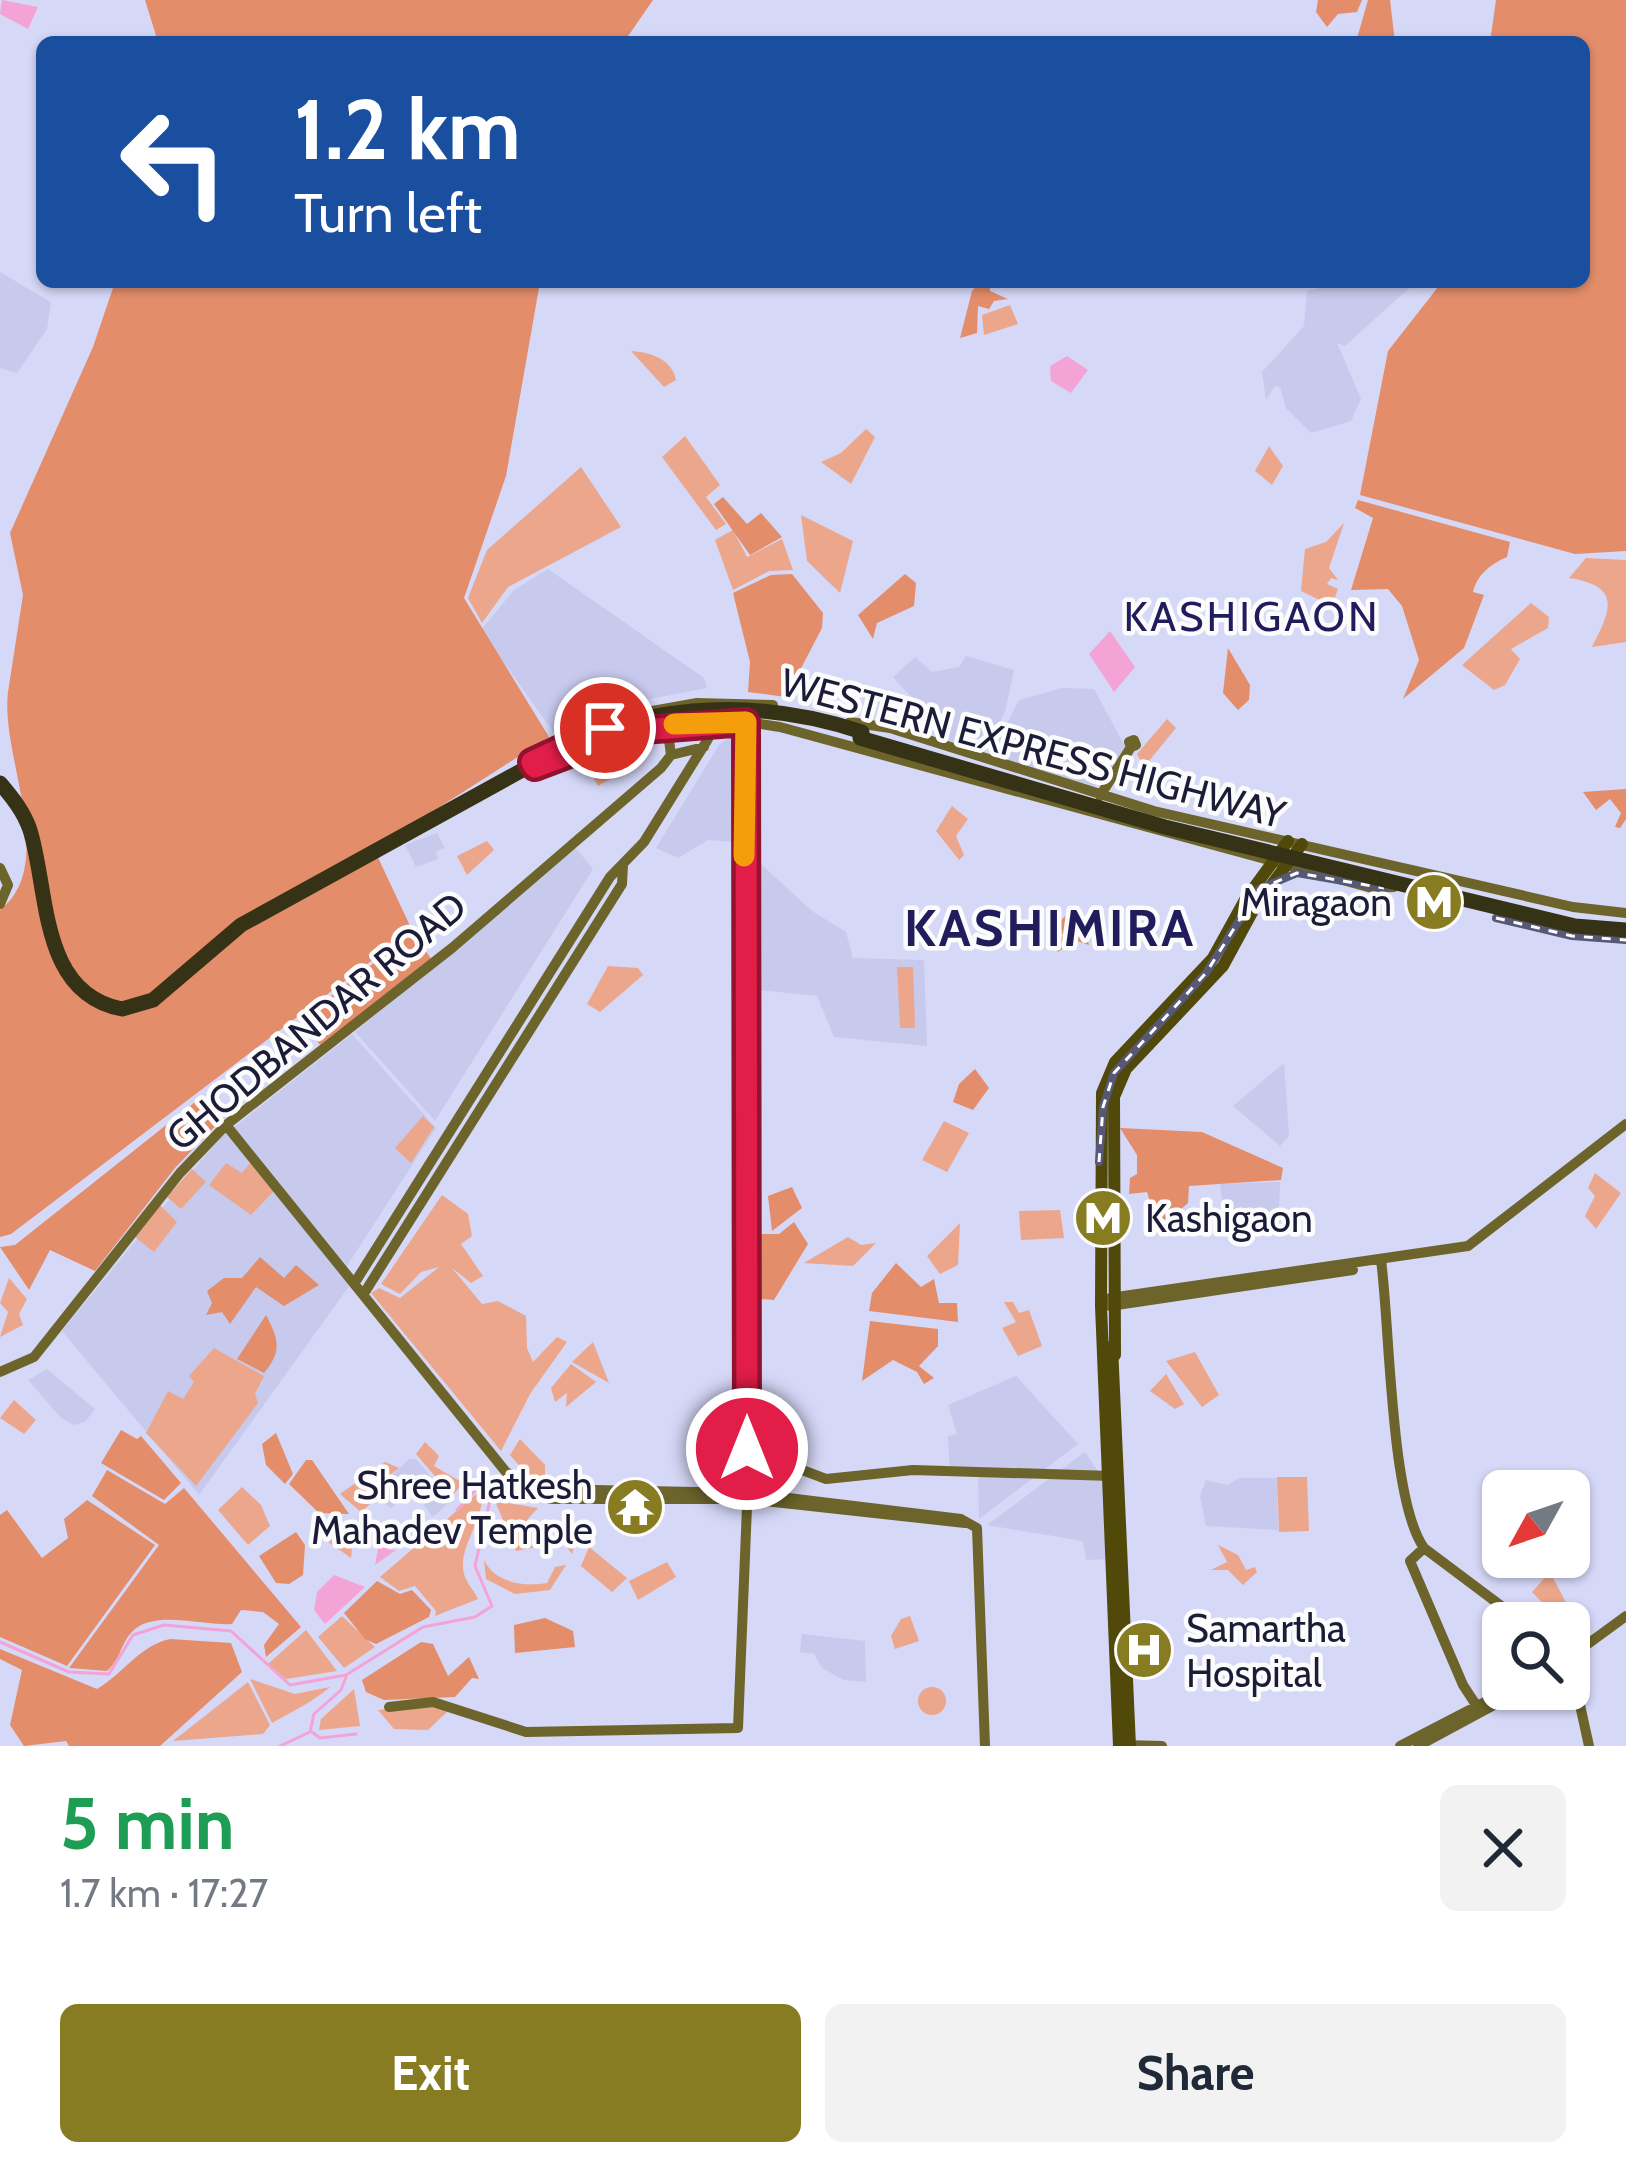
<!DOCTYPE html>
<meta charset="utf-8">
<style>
body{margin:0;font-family:Cabin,sans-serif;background:#f2f2f3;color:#1f2937;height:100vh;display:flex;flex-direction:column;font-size:45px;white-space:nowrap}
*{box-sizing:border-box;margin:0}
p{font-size:39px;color:#747a83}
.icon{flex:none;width:66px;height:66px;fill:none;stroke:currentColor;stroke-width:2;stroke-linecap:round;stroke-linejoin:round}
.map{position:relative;height:1746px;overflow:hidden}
.sheet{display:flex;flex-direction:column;background:#fff;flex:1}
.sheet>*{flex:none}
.banner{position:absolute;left:36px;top:36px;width:1554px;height:252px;border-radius:18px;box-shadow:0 3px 9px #0004;background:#1a4fa0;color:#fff;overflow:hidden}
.needle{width:78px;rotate:230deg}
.tools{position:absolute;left:1482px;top:1470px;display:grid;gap:24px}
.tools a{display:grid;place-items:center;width:108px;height:108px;border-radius:18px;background:#fff;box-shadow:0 3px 9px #0004;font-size:60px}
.pin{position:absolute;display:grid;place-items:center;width:102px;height:102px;color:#fff;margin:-51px;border:6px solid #fff;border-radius:50%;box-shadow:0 3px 12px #0007}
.me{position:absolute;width:132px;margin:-66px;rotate:0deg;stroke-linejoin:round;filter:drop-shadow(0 0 9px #0008)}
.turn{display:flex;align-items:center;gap:42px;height:252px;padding:0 60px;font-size:54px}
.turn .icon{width:156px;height:156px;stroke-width:2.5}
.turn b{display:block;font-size:84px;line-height:102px}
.round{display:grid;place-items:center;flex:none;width:126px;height:126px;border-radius:18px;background:#f2f2f3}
.head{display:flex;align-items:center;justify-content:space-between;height:204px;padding:0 60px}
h1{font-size:72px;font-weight:800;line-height:90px;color:#1e9e55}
.cta{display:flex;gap:24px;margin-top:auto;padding:24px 60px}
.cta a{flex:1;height:138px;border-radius:18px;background:#887c22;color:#fff;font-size:48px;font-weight:800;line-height:138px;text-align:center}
.cta a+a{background:#f2f2f3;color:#1f2937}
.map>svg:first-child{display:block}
.built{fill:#c7caec}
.green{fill:#eca68c}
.forest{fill:#e38d6b}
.water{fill:#f4a3d6}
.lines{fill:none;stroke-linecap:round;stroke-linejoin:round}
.stream{stroke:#f4a3d6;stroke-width:3}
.secondary{stroke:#6c642b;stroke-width:10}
.primary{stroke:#51490a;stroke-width:12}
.highway{stroke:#363215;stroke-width:15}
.rail-casing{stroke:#575876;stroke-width:8}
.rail{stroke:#fcfcfc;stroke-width:3;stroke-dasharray:9;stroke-linecap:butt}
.primary-bridge{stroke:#51490a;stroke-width:12}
.highway-bridge{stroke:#363215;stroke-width:15}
.route-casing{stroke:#92132f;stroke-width:30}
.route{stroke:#e11d48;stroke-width:21}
.slow{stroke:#f59e0b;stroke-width:21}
.labels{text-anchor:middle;stroke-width:9;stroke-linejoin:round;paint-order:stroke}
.street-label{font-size:39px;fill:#1c1c39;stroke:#fcfcfc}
.poi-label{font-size:39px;fill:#1c1c39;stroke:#fcfcfc;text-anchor:end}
.neighbourhood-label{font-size:42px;letter-spacing:3px;fill:#231c5c;stroke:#fcfcfc}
.district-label{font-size:51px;font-weight:bold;letter-spacing:3px;fill:#231c5c;stroke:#fcfcfc}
</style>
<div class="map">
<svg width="1626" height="1746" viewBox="0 0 1626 1746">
<rect width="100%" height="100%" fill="#d6d8f8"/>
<path class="built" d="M0,272L51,302L47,329L17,373L0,368Z
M1344,282H1416L1345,346L1337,343L1361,399L1351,421L1311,433L1286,408L1280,387L1275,386L1266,400L1262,372L1304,326L1307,291Z
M548,569L704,678L707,688L614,706L556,736L481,630L513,591Z
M966,656L1014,670L1005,712L983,755L922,728L927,714L893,677L915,657L932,672L959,667Z
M1062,688L1094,689L1130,756L1093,788L991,755L1019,700Z
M739,730L734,842L708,840L678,858L656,848L719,745Z
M437,833L445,848L436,852L438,859L416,867L405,845Z
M575,847L593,869L435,1121L355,1032Z
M750,854L812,911L846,932L853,958L924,960L927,1046L834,1037L817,996L750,989Z
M352,1034L436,1128L347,1266L233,1128Z
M1284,1063L1289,1136L1280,1146L1233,1106Z
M226,1130L350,1285L199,1495L62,1331Z
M1280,1182L1279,1209L1270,1210V1216L1225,1223L1220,1184Z
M47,1369L95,1409L85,1422L74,1425L61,1418L28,1380Z
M1016,1376L1078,1444L979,1519L978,1477L950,1475L948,1436L957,1434L948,1405Z
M1085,1452L1103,1479L1109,1559L1086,1560L1083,1541L987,1525Z
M409,1459H416L451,1501L433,1517L409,1485L392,1508L381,1502L388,1490L386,1481Z
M1239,1478H1277L1278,1530L1206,1526L1200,1496L1206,1480L1227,1485Z
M802,1634L865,1641L866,1682L844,1680L822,1668L814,1654L800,1652Z"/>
<path class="green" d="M1010,305L1018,324L984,335L982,315Z
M631,351C650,352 672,359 676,380L664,387Z
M866,429L875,437L851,484L821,462L841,453Z
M685,436L720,485L706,497L726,524L716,530L662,457Z
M1269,446L1283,466L1272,485L1255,471Z
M581,467L621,527L508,587L482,623L468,598L487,550Z
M801,515L853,541L840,593L807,561Z
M1344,523L1329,568L1338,580L1331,578L1327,584L1338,589L1332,606L1301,591L1305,549L1326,542Z
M733,530L747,557L782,539L793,570L769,571L733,590L715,540Z
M1586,558L1626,560V642L1592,647C1611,610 1622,586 1569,578Z
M1531,603L1549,617L1548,628L1511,649L1520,659L1505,685L1494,690L1462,665Z
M1167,719L1176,728L1144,767L1137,754Z
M620,743L634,758L627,770L598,786L583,759Z
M952,806L968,819L956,836L964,855L959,860L936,831Z
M487,841L494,850L467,875L457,856Z
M608,966L638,968L643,975L600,1012L587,1004Z
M897,967H913L915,1028H900Z
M423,1116L434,1127L411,1163L395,1148Z
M944,1121L969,1133L947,1172L922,1160Z
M226,1163L242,1173L250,1163L274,1191L251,1215L209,1185Z
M192,1169L206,1182L181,1209L167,1197Z
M1595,1173L1621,1193L1596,1229L1585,1216L1595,1196L1588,1188Z
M442,1195L468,1214L472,1236L461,1244L483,1276L471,1283L452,1268L482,1304L498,1301L526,1316L527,1348L533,1362L557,1337L567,1342L530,1394L501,1451L371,1293L379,1288L400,1298L439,1267L421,1272L400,1294L381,1284Z
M160,1205L177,1222L154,1252L135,1237Z
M1060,1210L1064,1238L1021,1240L1019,1211Z
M960,1223L958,1265L940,1274L927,1256Z
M848,1237L861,1245L876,1243L853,1266L804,1263Z
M9,1278L27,1299L19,1314L23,1325L0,1337L8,1312L0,1303Z
M1004,1302H1013L1019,1313L1029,1310L1042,1346L1018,1356L1002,1328L1016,1322Z
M593,1342L609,1383L572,1362Z
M214,1348L264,1376L255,1394L258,1403L196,1486L146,1433L168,1391L183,1399L194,1382L189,1376Z
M1195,1352L1219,1395L1202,1407L1166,1361Z
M571,1364L596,1382L566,1407L567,1393L555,1402L551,1388Z
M1166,1374L1184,1404L1175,1409L1150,1391Z
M14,1400L36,1420L24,1434L0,1418Z
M520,1439L545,1465V1479L528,1476L510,1455Z
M425,1442L439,1456L434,1466L463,1483L452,1496L416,1454Z
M385,1462L399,1468L385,1479L386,1490L361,1512L340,1494Z
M1277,1477H1307L1309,1531L1279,1532Z
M242,1487L261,1505L270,1526L248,1545L218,1510Z
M482,1489C486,1520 457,1546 464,1574C466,1583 475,1591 478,1599L435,1616L436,1611L415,1586L399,1591L380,1577Z
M495,1501L538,1508L527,1520L541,1546L516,1551Z
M547,1521L582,1523L572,1554Z
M354,1528L351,1558L314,1532L318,1529Z
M1218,1545L1238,1555L1246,1570L1255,1567L1257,1572L1243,1585L1228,1570H1211L1227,1562Z
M589,1547L627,1578L612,1592L581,1566Z
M484,1560C495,1583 524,1587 547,1583L555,1567L566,1565L550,1590L515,1594L486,1579Z
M667,1562L676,1577L638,1600L629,1581Z
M1550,1572L1572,1614L1569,1630V1623H1562L1532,1592Z
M342,1616L375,1647L344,1668L318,1637Z
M910,1616L919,1641L895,1649L891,1636L901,1619Z
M306,1630L337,1671L286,1679L268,1664Z
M250,1679L295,1694L330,1687C311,1703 293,1711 272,1723Z
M248,1682L270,1725L263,1734L173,1741Z
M918 1701a14 14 0 1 1 28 0a14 14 0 1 1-28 0Z
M354,1689L360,1726L319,1730L321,1719Z
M431,1704L449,1710L428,1730L394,1729L378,1710Z"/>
<path class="forest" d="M145,0H653L624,42H158Z
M1318,0H1362L1357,12L1338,14L1327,27L1316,12Z
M1368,0H1390L1395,42H1356Z
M1496,0H1626V551L1575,554L1360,495L1388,351L1442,282H1584V42H1490Z
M115,282H540L506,476L464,598L549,737L374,849L412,930L11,1234L0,1237V910C59,864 0,756 8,692L23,595L10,533L93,347Z
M980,282H990V291L1008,299L994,301L989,309L978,306L977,333L960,338L972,291Z
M723,497L747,524L761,513L782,537L750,555L714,504Z
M1358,500L1510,542L1507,557C1489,565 1477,575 1473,592L1484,595L1464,648L1403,699L1419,660L1402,606L1388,589L1351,590L1373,518L1355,508Z
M792,574L823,613L822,628L786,697L748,692L750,662L733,593L771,575Z
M905,574L916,583L914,606L877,623L873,639L858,615Z
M1228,648L1250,685L1249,700L1238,710L1223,693Z
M1626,789V819L1620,828L1615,827L1621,813L1610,799L1596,810L1583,792Z
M1072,910L1080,912L1089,945L1074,940L1058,952L1053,945L1063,936L1059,922Z
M413,933L432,960L320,1045L301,1019Z
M975,1069L989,1088L973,1110L953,1102L959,1084Z
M204,1095L218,1123L175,1168L95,1271L50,1250L29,1290L0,1247L15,1245Z
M1120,1128L1202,1132L1283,1168L1281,1180L1189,1186L1188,1203L1171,1218L1154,1221L1147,1214L1152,1208L1147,1192L1129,1194L1130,1178L1137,1174V1155Z
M792,1187L802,1208L772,1231L768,1196Z
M794,1222L808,1244L774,1300L751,1298L753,1234H779Z
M260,1257L284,1278L296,1265L319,1285L284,1306L256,1287L230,1324L222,1312L206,1315L212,1303L207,1291L224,1278H242Z
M896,1263L921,1287L934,1279L939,1303H957L958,1322L869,1311L872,1293Z
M266,1315C279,1339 282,1352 264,1373L237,1359Z
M870,1321L938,1329V1346L919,1366L934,1378L924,1384L917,1372L893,1360L862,1381Z
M121,1430L137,1439L141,1436L181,1483L164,1500L101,1463Z
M276,1433L293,1474L285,1484L266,1465L262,1444Z
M306,1460H312L349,1514L319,1513L289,1484Z
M107,1470L165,1504L184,1488L301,1627L266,1657L264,1645L279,1624L263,1612L241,1610L232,1624C204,1626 156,1610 134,1630C121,1641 121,1659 107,1671L69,1668L159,1545L92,1496Z
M1504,1470L1509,1491H1503V1523L1490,1532L1487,1525L1495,1509L1486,1488Z
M87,1500L155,1545L67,1666L0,1637V1515L7,1510L42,1558L68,1538L64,1519Z
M296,1532L305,1545L303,1575L289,1584L276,1583L259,1556Z
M377,1581L400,1594L412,1590L431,1610L429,1617L376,1644L365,1639L344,1613Z
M545,1618L573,1631L575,1647L515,1653L514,1625Z
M170,1639L231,1643L242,1672L160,1746H69L66,1741L24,1746L10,1725L22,1670L0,1659V1649L97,1689C124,1673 139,1646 170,1639Z
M421,1642L433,1644L448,1676L469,1657L479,1679L472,1678L455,1697L384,1700L366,1692L362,1680Z"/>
<path class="water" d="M2,0L38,7L28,29L0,14Z
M1067,356L1088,370L1071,393L1051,381L1050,366Z
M1110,631L1135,667L1114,692L1089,654Z
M368,1519L389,1550H396L375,1565L378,1549L360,1538Z
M334,1575L365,1587L325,1624L314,1610L317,1592Z"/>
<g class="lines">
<path class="stream" d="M0,1642L69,1672L109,1674L133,1635L164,1625L231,1631L290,1685L346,1675L423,1627L475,1617L492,1606L475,1566L491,1496L488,1477L457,1510
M312,1732L320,1738L356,1734
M280,1746L310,1732L314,1714L341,1690L346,1677"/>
<path class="secondary" d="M619,717L697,703L773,705
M850,722L890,728L1154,811L1573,907L1626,913
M1134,740L1136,745L1131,747L1129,742Z
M671,755L704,747
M550,758L630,731L667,725L734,720L780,727L1372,888L1394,887
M1100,796L1131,747
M0,868L8,885L0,904
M1599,935L1626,938
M226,1125L506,1472L543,1489
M1381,1260C1390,1326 1390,1500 1424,1548L1410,1561L1463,1685L1480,1711
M354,1284L610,877L644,842L708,739L711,722
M363,1295L622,884L623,865
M1110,1298L1468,1246L1626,1124
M1110,1306L1353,1270
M0,1372L34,1357L180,1173L226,1125L452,948L661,768L671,755L667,725
M748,1482L797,1468L826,1479L913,1470L1112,1476
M965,1523L747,1499H549L543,1489L747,1493L961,1519L977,1528L985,1746
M1424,1548L1524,1623
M1570,1657L1626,1616
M1571,1664L1589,1746
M389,1707L433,1702L526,1732L738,1728L748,1482L746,722
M1124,1745L1162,1746
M1400,1746L1510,1689
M1418,1746L1524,1689"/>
<path class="primary" d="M1115,1355L1114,1097L1126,1069L1223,966L1255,907L1302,844
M1119,1746L1101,1306L1102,1093L1115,1062L1213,958L1245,900L1288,841"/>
<path class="highway" d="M0,783C12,797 24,812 30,830C49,891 39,993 122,1009L153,1000L241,925L586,735C678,702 769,701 862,732"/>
<g class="rail-casing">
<path id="rail" d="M1496,918L1572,936L1626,940
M1099,1162L1103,1107L1114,1073L1206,973L1259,889L1297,873L1384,888"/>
</g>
<use href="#rail" class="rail"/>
<path class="primary-bridge" d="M1112,1346L1130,1746"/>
<path class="highway-bridge" d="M860,738L1165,827L1575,926L1626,930"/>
</g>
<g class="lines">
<g class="route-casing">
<path id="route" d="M605,728L532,762L535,767L630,731L746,722L747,1449"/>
</g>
<use href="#route" class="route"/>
<path class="slow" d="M674,724L746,722L744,856"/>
</g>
<defs>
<g id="metro-disc" transform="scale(3)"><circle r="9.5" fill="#887c22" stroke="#fcfcfc"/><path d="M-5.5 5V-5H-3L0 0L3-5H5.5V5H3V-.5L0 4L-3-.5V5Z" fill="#fff"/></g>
<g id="temple-disc" transform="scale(3)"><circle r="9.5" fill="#887c22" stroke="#fcfcfc"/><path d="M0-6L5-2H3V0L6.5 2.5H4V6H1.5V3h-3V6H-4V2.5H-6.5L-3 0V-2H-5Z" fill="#fff"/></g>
<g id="hospital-disc" transform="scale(3)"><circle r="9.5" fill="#887c22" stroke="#fcfcfc"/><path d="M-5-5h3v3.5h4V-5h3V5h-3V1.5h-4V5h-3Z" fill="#fff"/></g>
</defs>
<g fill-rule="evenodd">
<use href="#metro-disc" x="1434" y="902"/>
<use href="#metro-disc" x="1103" y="1218"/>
<use href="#temple-disc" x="635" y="1507"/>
<use href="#hospital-disc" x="1144" y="1650"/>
</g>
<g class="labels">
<g class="street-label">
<text transform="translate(1033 748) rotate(15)" y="14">WESTERN EXPRESS HIGHWAY</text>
<text transform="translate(316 1021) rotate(-40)" y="14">GHODBANDAR ROAD</text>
</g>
<g class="poi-label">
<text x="1392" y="916">Miragaon</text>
<text x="1145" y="1232" text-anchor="start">Kashigaon</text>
<text x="593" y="1499">Shree Hatkesh<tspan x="593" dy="45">Mahadev Temple</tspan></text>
<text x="1186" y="1642" text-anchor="start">Samartha<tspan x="1186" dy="45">Hospital</tspan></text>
</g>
<g class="neighbourhood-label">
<text x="1252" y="631">KASHIGAON</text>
</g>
<g class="district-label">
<text x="1050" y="946">KASHIMIRA</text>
</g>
</g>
</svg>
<div class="tools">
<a><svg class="needle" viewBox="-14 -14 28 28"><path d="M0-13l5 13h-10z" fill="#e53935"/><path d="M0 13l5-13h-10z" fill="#747a83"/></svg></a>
<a><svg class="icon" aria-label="search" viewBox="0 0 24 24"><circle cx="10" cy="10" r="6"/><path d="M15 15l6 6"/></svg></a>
</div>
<div class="pin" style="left:605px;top:728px;background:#d93025"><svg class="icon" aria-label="arrive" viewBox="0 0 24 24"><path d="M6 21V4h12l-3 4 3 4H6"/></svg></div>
<svg class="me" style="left:747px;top:1449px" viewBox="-20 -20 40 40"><circle r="17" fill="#e11d48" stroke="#fff" stroke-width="3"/><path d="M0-11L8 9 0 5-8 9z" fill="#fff"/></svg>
<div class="banner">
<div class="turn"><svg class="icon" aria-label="left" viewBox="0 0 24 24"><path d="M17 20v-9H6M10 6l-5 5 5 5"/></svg><div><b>1.2 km</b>Turn left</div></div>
</div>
</div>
<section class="sheet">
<div class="head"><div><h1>5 min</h1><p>1.7 km · 17:27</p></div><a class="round"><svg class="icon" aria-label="close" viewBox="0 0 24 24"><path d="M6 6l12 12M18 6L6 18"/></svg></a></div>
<div class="cta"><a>Exit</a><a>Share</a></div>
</section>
